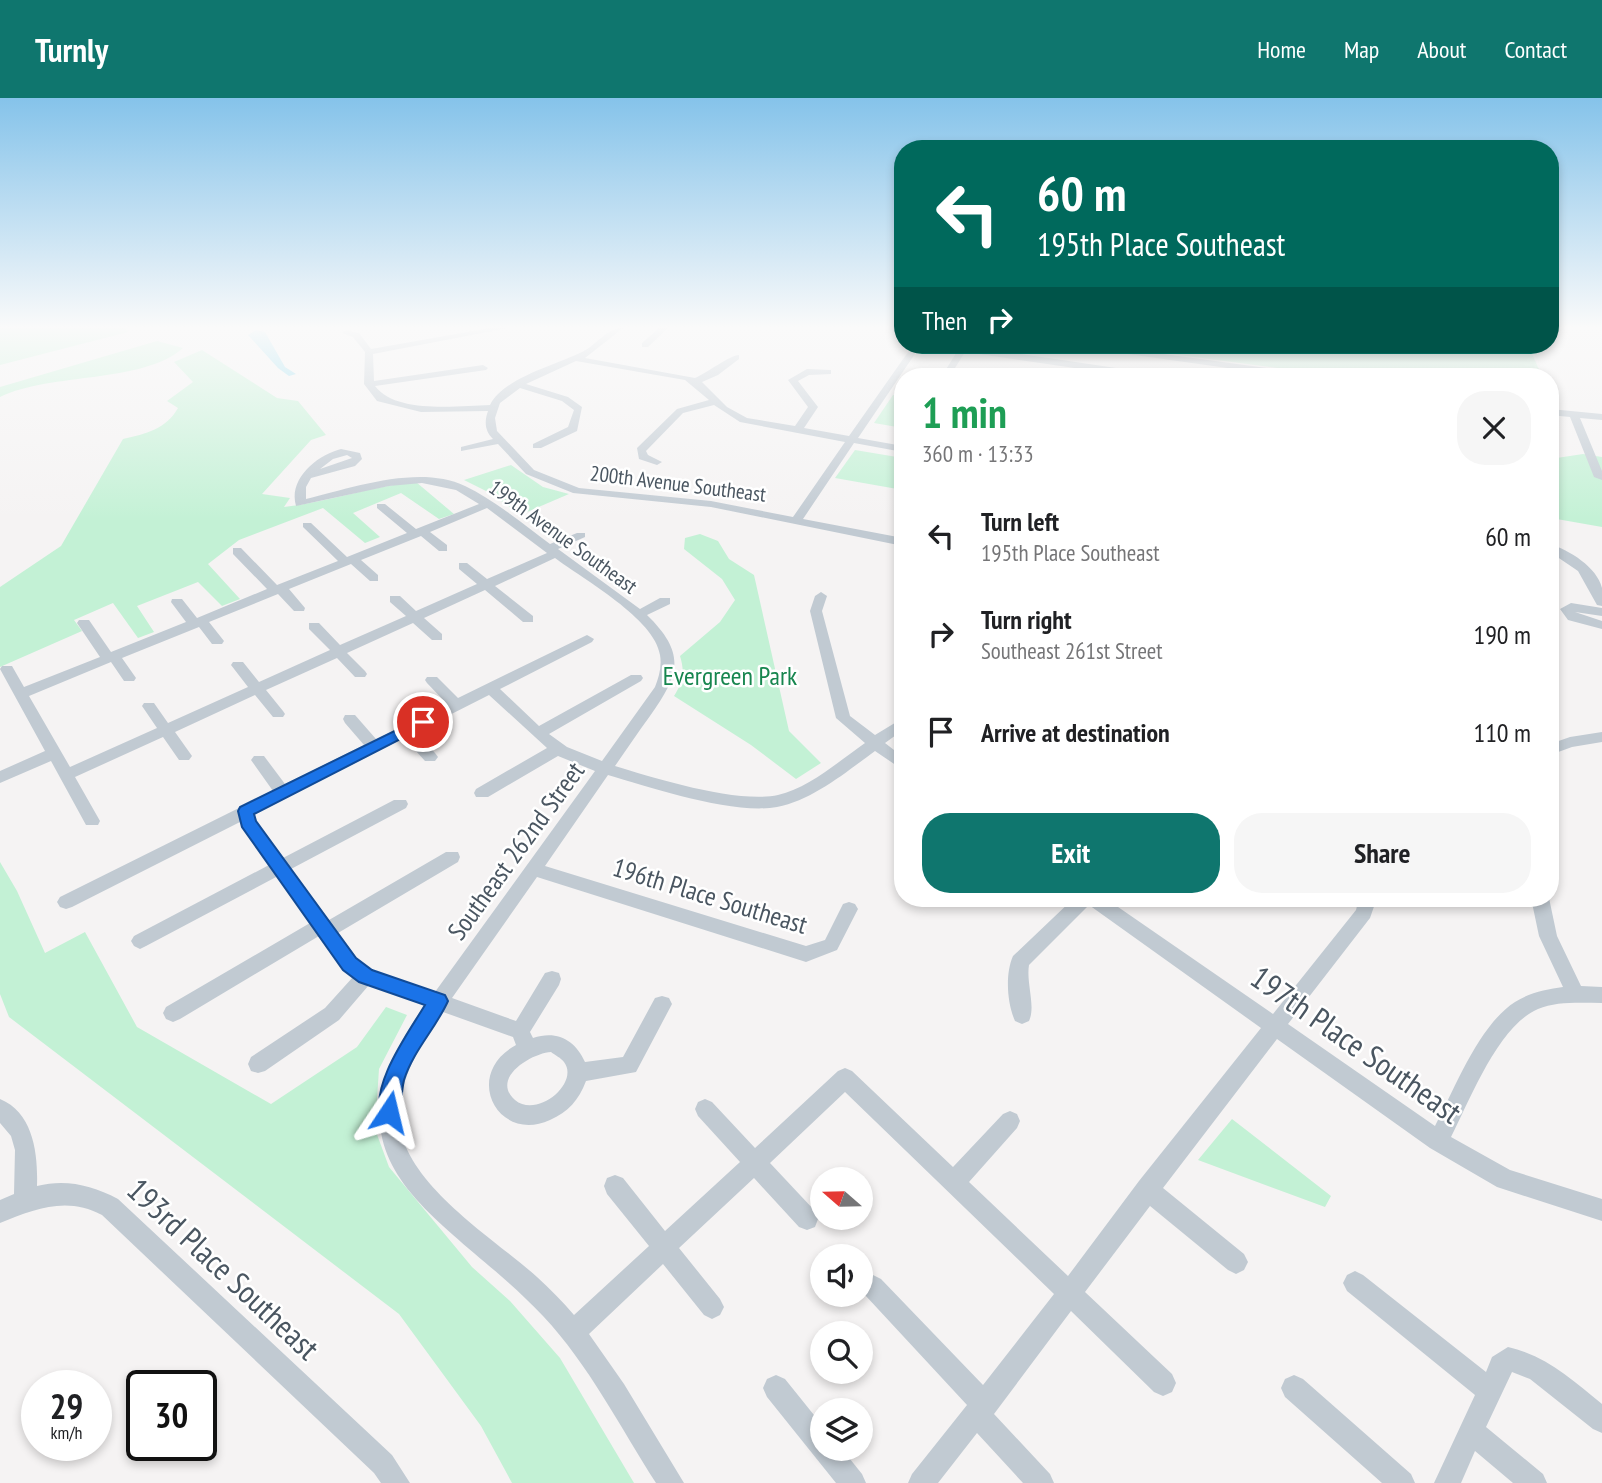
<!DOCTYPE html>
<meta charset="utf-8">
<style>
body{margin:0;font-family:"PT Sans Narrow",sans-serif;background:#f6f6f6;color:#202124;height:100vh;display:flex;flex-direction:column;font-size:26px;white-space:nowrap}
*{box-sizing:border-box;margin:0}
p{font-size:23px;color:#757577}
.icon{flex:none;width:38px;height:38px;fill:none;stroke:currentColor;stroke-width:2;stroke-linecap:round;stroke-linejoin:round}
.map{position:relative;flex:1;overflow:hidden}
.drawer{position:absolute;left:894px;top:270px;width:665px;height:539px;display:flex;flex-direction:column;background:#fff;border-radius:28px;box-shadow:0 4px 10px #0003}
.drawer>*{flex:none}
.top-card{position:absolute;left:894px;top:42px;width:665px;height:214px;border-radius:28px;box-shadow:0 4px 10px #0003;background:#00695c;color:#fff;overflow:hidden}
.needle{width:46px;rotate:290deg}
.buttons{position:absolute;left:810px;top:1069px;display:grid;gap:14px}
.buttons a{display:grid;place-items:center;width:63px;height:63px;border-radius:50%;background:#fff;box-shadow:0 4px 10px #0003;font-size:35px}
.speed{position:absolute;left:21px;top:1272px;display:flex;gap:14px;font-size:35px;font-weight:700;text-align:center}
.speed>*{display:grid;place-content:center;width:91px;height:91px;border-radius:50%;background:#fff;box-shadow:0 4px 10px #0003;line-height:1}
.speed small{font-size:18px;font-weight:400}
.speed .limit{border:4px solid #111;border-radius:10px;background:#fff;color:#111}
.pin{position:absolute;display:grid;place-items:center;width:60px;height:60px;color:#fff;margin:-30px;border:4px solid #fff;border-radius:50%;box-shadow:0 2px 7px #0007}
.me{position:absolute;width:77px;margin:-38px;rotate:10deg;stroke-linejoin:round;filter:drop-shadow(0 0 5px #0008)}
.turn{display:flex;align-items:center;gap:24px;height:147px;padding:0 28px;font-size:32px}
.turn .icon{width:91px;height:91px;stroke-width:2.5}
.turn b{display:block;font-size:49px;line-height:60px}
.then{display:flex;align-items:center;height:66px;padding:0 28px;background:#0003;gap:14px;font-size:26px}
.round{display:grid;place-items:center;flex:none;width:74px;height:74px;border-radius:28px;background:#f6f6f6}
.overview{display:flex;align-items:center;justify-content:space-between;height:119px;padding:0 28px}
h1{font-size:42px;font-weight:800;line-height:52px;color:#1e9e55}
.action{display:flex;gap:14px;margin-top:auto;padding:14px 28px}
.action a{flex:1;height:80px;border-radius:28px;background:#0f766e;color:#fff;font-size:28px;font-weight:800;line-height:80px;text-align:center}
.action a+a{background:#f6f6f6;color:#202124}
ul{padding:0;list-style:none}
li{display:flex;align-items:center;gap:21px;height:98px;padding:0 28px}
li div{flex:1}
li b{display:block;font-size:26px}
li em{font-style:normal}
header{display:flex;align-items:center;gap:42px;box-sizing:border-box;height:98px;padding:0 35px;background:#0f766e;color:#fff}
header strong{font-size:33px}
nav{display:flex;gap:38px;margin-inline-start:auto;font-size:24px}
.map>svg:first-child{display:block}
.green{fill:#c3f1d5}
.water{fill:#90daee}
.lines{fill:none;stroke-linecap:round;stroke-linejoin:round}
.minor{fill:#c1cad2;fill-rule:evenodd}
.route{fill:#1a73e8;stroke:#114b97;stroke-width:2}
.labels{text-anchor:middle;stroke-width:5;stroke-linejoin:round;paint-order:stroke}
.far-street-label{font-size:21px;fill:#4a5661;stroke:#fff}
.park-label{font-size:26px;fill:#17864f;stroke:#fff}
.street-label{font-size:26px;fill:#4a5661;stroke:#fff}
.near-street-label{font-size:32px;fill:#4a5661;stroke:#fff}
</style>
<header>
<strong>Turnly</strong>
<nav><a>Home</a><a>Map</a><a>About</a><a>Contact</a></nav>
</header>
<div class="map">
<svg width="1602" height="1385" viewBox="0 0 1602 1385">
<rect width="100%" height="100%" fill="#f5f3f3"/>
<path class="green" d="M0,230H126L128,234L0,267Z
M157,243L183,250C142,286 52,274 0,299V289Z
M1134,247H1528L1542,278H1337L1142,252Z
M202,252L277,300L298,303L326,337L311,342L262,396L290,400L284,409C329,404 371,388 416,384L454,416L439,421L401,395L353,415L380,439L365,445L323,410L239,442L208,466L240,501L222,508L198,484L137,508L154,534L138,540L113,505L74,522L82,533L0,569V489L61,448L123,341C146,336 166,331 178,310L167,303L193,284L174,264Z
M893,297L903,298V330L874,325Z
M855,352L903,360V392L835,380Z
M1583,356L1602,359V429L1551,420L1550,361Z
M511,367L543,389L569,396L520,417L492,396L464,382Z
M700,436L718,443L729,461L754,477L789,633L821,665L796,681L751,647L674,598C683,584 685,574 680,558L720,524L735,502L722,481L684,451L685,440Z
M0,764L17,793L45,855L85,834L137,929L271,1006L357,949L386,909L407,917L379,971L375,1031L389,1069L472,1169L510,1203L560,1260L634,1385H512L481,1328L399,1216L9,919L0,896Z
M1232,1021L1331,1098L1325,1109L1198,1062Z"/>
<path class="water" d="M256,232L265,234L285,269L296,276L289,278L278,270L248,237Z"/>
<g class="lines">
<path class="minor" d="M490,230H508L373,256L374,283L483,267L488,270L486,272L375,288C396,316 457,308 490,307C503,280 556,267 582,254C597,247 606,230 623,230L585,260L695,280C707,275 730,257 739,257V261L718,277L702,284L727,309L747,320L795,328L808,309L788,282L807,271L831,272V276L809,277L798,283L818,309L804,330L849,338L913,247H921L858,340L903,348V354L854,345L803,421L903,440V448L711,409L573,395L526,376L498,346L461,353V349L493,341C485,333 484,324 488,313L421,314L377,303L364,286L365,254L353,239L342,235L346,232L359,235L371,251ZM576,263L685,282L709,302L677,311L637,350L639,361L657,367L662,364L648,357L646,353L683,315L714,307L740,324L845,344L793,419L711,403L579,390L534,372L497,333L495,320L500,305L520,290L562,303L574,312L568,329L533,346V350H541L577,333L582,309L568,299L526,286Z
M659,230H668L648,249H642V245Z
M961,247L1116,270L1121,273L1116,276L965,254L950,278H942Z
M1056,247H1097L1304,275L1309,278H1285L1092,251L1088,254Z
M1550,311L1602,316V322L1580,320L1602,373V382L1594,379L1570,319L1550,317Z
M341,351L360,355L362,361L355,368L311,380L306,389V401C352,390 419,366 465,388C496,403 523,426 550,446L577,435H585V439L558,451L640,511L660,500H670V506L647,517C687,556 679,577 650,618C638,634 627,651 615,668C654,680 738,706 778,697C809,690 839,663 865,645L836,620L810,513L815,498L821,494L827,498L822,513L850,618L875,637L903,620V632L885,645L903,659V672L875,653C846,674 813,702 777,709C733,717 652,690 608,677L545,768L806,848L825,842L843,806L849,804L855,806L858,811L837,852L806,864L537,779L452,900L516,923L545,875L552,873L559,875L561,881L559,887L530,934L533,940C557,932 575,942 585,964L623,959L655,900L662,898L669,900L672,906L636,974L586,983C579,1002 568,1014 550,1022C497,1046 462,976 516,947L513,939L443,914C421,945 401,977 399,1016C398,1083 493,1139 537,1179C550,1191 562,1203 574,1217L649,1148L607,1096L604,1088L607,1080L615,1077L623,1080L665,1133L740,1064L698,1018L695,1011L698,1004L705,1001L712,1004L755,1050L838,973L845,970L852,973L953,1069L1003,1016L1010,1013L1017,1016L1020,1023L1017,1030L969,1084L1068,1178L1139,1083L1261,930L1089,807L1029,867C1026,885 1036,908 1029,923L1022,926L1015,923C1007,905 1005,876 1013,858L1074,800H1105L1273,916L1356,812L1359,800H1377L1370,820L1288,926L1435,1028C1455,990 1479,927 1515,904C1529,895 1547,891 1563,889L1539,838L1531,800H1549L1557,838L1581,888L1602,889V905C1581,905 1557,903 1538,911C1498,928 1470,1002 1451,1039L1510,1072L1602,1101V1123L1497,1089L1430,1050L1277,941L1163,1090L1244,1156L1248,1164L1244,1172L1236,1176L1228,1172L1150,1108L1085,1194L1172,1276L1176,1285L1172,1294L1163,1298L1154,1294L1071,1213L994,1316L1050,1376L1054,1385H1023L977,1335L938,1385H908L912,1376L967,1307L865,1197L861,1189L865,1181L873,1177L881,1181L983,1287L1054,1196L845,994L770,1065L815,1113L818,1121L815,1129L807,1132L799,1129L754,1080L679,1150L720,1201L724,1209L720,1217L712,1221L704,1217L663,1166L589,1236L624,1286L684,1385H656C620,1329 589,1267 543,1218C446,1115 307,1070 425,907L369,887L339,922L265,973L258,975L251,973L248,966L251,959L325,910L353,879L343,872L319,838L180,921L173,924L166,921L163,915L166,909L310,825L278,778L146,848L140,851L134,848L131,843L134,838L269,767L240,724L72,809L66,811L60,809L57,804L60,799L273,693L251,662L254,658H264L285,686L364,647L345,625L343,621L345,617H355L376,641L447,606L427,585L425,582L427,579H437L458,600L587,537L594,541L592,544L500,591L539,628L631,577H641L643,580L641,583L549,636L567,649L602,663L655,589C659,579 662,568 660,557C655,521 583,481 555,460L495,488L533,518V524H523L485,492L424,520L442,536V542H432L413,525L347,555L365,573L367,576L365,579H355L337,560L266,592L283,613L285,616L283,619H273L255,597L175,634L192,658L189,662H179L163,639L75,679L100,723L98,727H86L51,663L0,685V673L45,653L0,571L2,568H12L24,589L100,559L77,525L79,522H89L111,554L186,524L171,504L172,501H182L197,520L267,491L233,456V450H241L277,487L338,463L303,429V425H311L347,459L407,435L377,410V406H385L416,431L479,406L456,392L422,385L389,388L296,408C288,381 317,357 341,351ZM347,357L352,360L320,371L333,361ZM487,410L547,455L487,481L467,465H459V471L477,486L416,513L400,498H390V504L406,518L340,547L319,525H309V531L330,552L259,584L243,564H233L231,567L248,589L168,625L154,605H144L142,608L157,630L70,669L29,598L111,564L124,583H134L136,580L122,560L199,529L212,546H222L224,543L209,524L278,496L294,513H304L305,510L289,491L351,466L370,483H378V477L361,462L421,438L439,453H447V447L430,434ZM489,597L547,650L476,691L474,695L476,699H488L558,658L595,673L435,894L372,872L357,860L338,835L458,764L460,759L458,754H446L329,822L291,771L406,710L408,706L406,702H394L283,760L256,723L255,716L404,640L425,663H435L438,659L435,655L416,634ZM551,954C555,957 561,960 564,964C580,985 537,1021 515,1002C490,980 532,955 551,954Z
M1550,446C1569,452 1597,469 1602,490C1602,495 1602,503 1602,508L1597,507L1578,473L1550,454Z
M1571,505L1602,510V518L1575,514L1602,523V531L1568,522L1560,511Z
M1602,634V644L1572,649L1550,657V646L1570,639Z
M0,1001C34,1015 38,1057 37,1088C66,1081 91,1087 118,1101L392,1357L410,1385H381L374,1375L102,1117C67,1098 34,1111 0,1125V1102L14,1096L15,1052L11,1038L0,1025Z
M1355,1173L1363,1177L1486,1274L1492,1259L1508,1249C1547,1258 1571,1281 1602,1306V1335L1593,1331L1530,1281L1512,1274L1486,1329L1543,1376L1547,1385H1513L1475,1353L1461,1385H1434L1475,1297L1347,1193L1343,1185L1347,1177Z
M776,1277L785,1281L822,1327V1351H842L862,1376L866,1385H836L767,1299L763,1290L767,1281Z
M1294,1277L1303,1281L1411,1376L1415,1385H1382L1285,1299L1281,1290L1285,1281Z"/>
</g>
<linearGradient id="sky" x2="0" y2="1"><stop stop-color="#85c3ea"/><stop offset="0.54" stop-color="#fafafa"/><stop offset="1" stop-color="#fafafa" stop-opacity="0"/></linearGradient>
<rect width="1602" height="424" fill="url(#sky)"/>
<path class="route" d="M423,619L428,620V627L254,716L256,723L356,860L372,872L445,897L448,903C436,930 413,953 404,982C401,995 402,1008 397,1021L389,1024L382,1021C368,989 409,934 425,907L359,884L343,872L242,729L238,713L240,709Z"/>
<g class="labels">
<g class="far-street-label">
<text transform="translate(678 386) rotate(7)" y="7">200th Avenue Southeast</text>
<text transform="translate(563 439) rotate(36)" y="7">199th Avenue Southeast</text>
</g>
<g class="park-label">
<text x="730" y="587">Evergreen Park</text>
</g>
<g class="street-label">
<text transform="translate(516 753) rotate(-54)" y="9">Southeast 262nd Street</text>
<text transform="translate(710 798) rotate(17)" y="9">196th Place Southeast</text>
</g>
<g class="near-street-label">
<text transform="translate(1356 947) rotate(35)" y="11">197th Place Southeast</text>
<text transform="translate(223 1171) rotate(43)" y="11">193rd Place Southeast</text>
</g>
</g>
</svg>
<div class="buttons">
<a><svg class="needle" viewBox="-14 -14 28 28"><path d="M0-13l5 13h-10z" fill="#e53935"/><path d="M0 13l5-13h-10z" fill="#757577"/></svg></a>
<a><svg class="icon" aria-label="sound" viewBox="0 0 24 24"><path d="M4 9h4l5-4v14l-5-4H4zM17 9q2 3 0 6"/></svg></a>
<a><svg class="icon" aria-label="search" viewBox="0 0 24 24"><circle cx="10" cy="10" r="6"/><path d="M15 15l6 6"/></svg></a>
<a><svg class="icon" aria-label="layers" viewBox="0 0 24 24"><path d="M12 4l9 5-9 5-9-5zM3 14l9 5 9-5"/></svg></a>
</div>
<div class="speed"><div>29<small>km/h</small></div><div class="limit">30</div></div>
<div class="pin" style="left:423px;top:624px;background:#d93025"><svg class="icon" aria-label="arrive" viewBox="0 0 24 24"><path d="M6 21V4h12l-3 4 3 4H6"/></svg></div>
<svg class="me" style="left:389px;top:1014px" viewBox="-20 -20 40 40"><path d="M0-17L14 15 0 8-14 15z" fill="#1a73e8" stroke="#fff" stroke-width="4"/></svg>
<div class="top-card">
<div class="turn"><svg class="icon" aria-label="left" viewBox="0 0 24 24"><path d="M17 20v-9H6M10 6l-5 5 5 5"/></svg><div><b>60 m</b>195th Place Southeast</div></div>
<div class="then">Then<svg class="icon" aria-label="right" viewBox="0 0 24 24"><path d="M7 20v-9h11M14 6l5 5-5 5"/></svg></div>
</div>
<section class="drawer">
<div class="overview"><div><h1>1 min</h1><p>360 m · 13:33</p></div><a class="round"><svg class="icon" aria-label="close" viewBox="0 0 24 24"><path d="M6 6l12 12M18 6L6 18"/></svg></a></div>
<ul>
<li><svg class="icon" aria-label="left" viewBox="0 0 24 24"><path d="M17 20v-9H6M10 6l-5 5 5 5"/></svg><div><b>Turn left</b><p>195th Place Southeast</p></div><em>60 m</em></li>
<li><svg class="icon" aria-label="right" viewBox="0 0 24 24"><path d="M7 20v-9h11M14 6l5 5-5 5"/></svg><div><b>Turn right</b><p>Southeast 261st Street</p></div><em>190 m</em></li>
<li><svg class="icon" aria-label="arrive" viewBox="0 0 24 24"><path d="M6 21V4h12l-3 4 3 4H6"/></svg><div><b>Arrive at destination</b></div><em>110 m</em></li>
</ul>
<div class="action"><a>Exit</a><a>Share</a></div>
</section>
</div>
